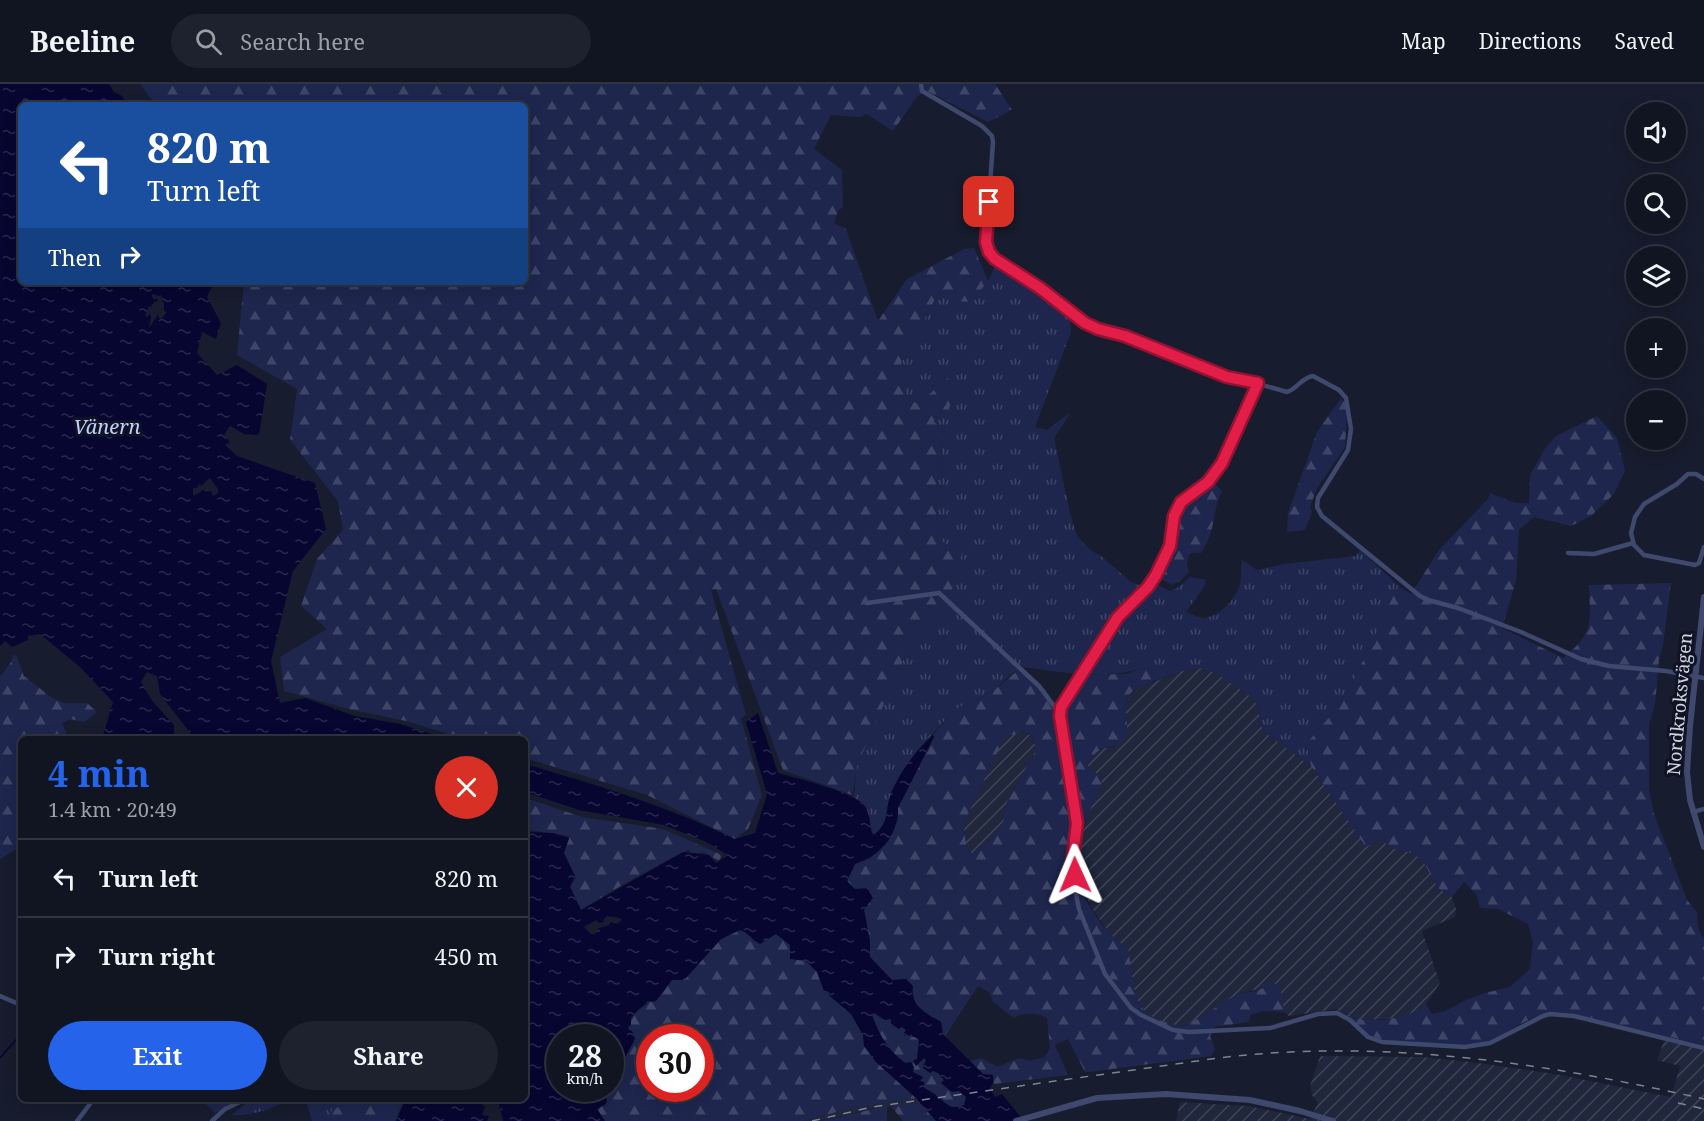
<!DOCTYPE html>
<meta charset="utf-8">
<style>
body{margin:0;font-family:"Noto Serif",serif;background:#1e222f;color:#f1f3f6;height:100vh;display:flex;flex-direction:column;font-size:22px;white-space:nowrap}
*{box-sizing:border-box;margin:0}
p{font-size:20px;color:#9c9fa5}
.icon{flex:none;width:33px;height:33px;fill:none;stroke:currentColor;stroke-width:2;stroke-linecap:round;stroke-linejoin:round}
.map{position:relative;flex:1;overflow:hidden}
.details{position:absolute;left:18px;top:652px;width:510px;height:366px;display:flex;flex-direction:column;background:#111522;border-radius:9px;box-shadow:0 3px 15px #0003,0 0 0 2px #303440}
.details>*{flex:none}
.top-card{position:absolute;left:18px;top:18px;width:510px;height:183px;border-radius:9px;box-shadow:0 3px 15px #0003,0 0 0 2px #303440;background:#1a4fa0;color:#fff;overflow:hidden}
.buttons{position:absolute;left:1626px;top:18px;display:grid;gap:12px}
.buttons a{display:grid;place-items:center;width:60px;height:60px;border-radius:50%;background:#111522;box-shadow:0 3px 15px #0003,0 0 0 2px #303440;font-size:30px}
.speed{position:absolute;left:546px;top:940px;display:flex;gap:12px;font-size:30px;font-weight:700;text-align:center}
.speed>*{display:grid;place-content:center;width:78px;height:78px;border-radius:50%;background:#111522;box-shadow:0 3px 15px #0003,0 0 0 2px #303440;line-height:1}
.speed small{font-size:15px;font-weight:400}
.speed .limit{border:9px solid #d22;background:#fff;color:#111}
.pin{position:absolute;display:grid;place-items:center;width:51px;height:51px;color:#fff;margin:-26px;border-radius:12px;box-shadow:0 3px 9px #0006}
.me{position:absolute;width:66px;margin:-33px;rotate:359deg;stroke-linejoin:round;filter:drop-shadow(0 0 4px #0008)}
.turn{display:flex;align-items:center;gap:21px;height:126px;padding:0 30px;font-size:27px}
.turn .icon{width:78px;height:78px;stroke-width:2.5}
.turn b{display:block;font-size:42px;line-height:51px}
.then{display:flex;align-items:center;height:57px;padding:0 30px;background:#0003;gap:12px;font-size:22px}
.round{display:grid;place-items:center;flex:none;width:63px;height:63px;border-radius:32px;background:#1e222f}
.head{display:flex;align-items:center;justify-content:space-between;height:102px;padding:0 30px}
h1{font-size:36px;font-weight:700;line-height:45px;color:#2563eb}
.action{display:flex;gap:12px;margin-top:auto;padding:12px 30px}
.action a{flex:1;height:69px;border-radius:36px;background:#2563eb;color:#fff;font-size:24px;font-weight:700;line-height:69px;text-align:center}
.action a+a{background:#1e222f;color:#f1f3f6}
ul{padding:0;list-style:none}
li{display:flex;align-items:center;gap:18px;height:78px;padding:0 30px;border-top:2px solid #303440}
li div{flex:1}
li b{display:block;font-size:22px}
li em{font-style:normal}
header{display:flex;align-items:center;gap:36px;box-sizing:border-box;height:84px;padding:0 30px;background:#111522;border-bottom:2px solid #303440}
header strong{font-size:28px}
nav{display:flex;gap:33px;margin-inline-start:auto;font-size:21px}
.search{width:420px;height:54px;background:#1e222f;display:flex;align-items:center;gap:15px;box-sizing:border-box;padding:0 21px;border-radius:33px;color:#9c9fa5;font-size:22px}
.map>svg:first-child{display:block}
.built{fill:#20263c}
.industrial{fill:url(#industrial-furrows)}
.grass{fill:url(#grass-tufts)}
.forest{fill:url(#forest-firs);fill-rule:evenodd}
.water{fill:url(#water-ripples);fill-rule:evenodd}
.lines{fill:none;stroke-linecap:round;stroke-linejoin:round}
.stream{stroke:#060631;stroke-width:1.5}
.minor{stroke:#3f496e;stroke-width:4.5}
.tertiary{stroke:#3f496e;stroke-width:6}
.rail{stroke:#7e8291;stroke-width:1.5;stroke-dasharray:8 8;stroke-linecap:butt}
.route-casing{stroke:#92132f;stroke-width:15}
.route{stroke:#e11d48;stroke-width:10}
.labels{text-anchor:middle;stroke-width:6;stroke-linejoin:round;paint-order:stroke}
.street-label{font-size:18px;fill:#d0d4e0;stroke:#0f1324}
.water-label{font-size:20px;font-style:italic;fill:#c2cfff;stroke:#0f1324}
</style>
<header>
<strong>Beeline</strong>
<div class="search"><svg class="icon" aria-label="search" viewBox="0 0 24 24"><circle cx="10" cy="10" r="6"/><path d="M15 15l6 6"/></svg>Search here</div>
<nav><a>Map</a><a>Directions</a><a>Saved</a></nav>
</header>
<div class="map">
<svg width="1704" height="1037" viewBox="0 0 1704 1037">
<defs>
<pattern id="industrial-furrows" width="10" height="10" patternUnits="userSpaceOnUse" patternTransform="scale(1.5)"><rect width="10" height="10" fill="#20263c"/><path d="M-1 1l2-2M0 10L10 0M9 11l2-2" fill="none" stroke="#3f4558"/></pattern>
<pattern id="grass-tufts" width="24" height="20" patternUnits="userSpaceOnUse" patternTransform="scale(1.5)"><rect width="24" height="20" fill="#1e264e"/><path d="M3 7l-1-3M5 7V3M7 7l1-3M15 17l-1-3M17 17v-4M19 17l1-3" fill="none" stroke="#3e4567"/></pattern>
<pattern id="forest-firs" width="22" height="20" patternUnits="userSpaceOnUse" patternTransform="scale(1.5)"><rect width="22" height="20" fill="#1e264e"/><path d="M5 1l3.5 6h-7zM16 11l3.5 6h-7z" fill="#3e4567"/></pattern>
<pattern id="water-ripples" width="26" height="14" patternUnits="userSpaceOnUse" patternTransform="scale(1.5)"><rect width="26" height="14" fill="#060631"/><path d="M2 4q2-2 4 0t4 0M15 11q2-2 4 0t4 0" fill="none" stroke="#29294f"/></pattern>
</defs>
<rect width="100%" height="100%" fill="#171c2e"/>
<path class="built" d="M916,1014L920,1019L875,1024L820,1037H805L847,1025Z"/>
<path class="industrial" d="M1204,583L1224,594L1253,614L1257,620L1263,647L1311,682L1366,762L1380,755L1392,764L1415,770L1424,779L1438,804L1452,813L1456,825L1455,833L1422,847L1440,899L1426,920L1415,929L1403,934L1366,936L1351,934L1336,925L1289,932L1284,928L1282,919L1263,904L1238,910L1184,943L1169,940L1148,931L1141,925L1134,906L1128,865L1113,854L1093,826L1080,802L1076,774L1087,734L1091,686L1086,679L1095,669L1104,664L1115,663L1127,639L1125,622L1128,613L1138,604L1190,584Z
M1021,648L1033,652L1036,666L1004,724V737L991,756L972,770L967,764L963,741L1004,652Z
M1664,957L1704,961V1037H1176L1180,1018L1248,1022L1310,1035L1318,1019L1312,1011L1310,1002L1320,972L1421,973L1471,978L1555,990L1671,1013L1680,982L1657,976Z"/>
<path class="grass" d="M996,180L1070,232L1071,248L1035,343L1047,346L1071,328L1054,354L1070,429L1077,452L1090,466L1101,472L1131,498L1140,501L1160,502L1170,507L1179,503L1190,493L1206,496L1204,503L1186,528C1191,530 1199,534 1204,534C1219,533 1237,514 1240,500C1242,493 1240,484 1242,476L1257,486L1284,480L1356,472L1360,466L1399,502L1353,598L1332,630L1307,659L1311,682L1263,647C1260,638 1260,628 1256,620C1253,612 1242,607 1235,602C1196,574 1195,584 1154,597L1158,593L1146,583C1105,597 1064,588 1022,583L1009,592L992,608L954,626L916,668L887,724L885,741L875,750L872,749C868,734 868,723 854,714L857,679L913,554L947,524L930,450L937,433L934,418L945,346L934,339L938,332L905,314L900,266L921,241L939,208L954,217L988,197Z
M202,1016H236L215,1029Z
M258,1016H287C269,1027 253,1031 232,1031L246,1019Z
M301,1016H355L332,1026L329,1037H312L307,1020Z"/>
<path class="forest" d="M140,0H995L1012,26L988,38L925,6L916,14L893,47L867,30L859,33L831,31L814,65L842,86L843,123L838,127L834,139L846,145L878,237L907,195L964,165L974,164L988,197L971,218L954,217L939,208L921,241L900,267L906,314L918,320L948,294L953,309L948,329L938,332L934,338L945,345L934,418L937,433L931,450L962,470L947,524L913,554L858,679L852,711L783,686L716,505L711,506L746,631L741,634L762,711L748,745L735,755L647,711L525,674V656L465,655L406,637L353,626L284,607L280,573L327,545L301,522L317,475L343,446L338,417L290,356L297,305L237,271L244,198H525V21H156Z
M1341,314L1346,320L1347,328L1345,363L1317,404L1310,423L1312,428L1305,446L1287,448L1288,429L1317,348Z
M1597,332L1617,354L1625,387L1614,410L1591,432L1571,442L1534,433L1519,446L1516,497L1502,544L1563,574C1595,548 1590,539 1589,501L1671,499L1663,561L1659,576L1655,620L1649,641V706L1654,730L1687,816L1697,828L1698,842L1701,851L1704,854V961L1574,930C1566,929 1558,928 1550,929C1526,933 1506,951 1483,959C1464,965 1395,960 1377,954C1365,950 1359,943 1351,934C1378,938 1404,937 1426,920L1432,930L1445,927L1466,916L1485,909L1510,903L1530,885L1533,858L1528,840L1498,825L1480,824L1476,810L1464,798L1452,813L1438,804L1424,779L1415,770L1392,764L1380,755L1366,763L1311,682L1307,659L1332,630L1353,598L1398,502L1411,510L1439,466L1488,415L1490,409L1515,419H1529L1530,391L1546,363L1556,352Z
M1212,397L1222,407C1211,429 1217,446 1201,469H1190L1187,479L1189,488L1180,497L1172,501L1163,496H1154L1172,461L1177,428L1181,422Z
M14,570L17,573L24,592L52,614L64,619H87L97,628L85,638L70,635L62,639L69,655L21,656V762L0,775V593L11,578Z
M1022,583L1046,606L1054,621L1063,628L1083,591L1126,590L1146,583L1158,593C1150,602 1134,602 1128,613C1121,626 1132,642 1124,655C1119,663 1112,662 1104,664C1096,667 1092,673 1086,679L1091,686L1098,690L1102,699C1092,723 1078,748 1076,774C1075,810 1101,845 1128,865C1137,912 1128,932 1184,943L1238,910L1256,907L1274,899L1280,902L1284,928L1264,927L1250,931L1249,938L1214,943L1210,952L1215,965L1211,972L1089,988H1085L1068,955L1055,961L1068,991L994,1000L993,991L983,990L970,977L981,974L998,983L1019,974L1030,977L1045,973L1050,964L1047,934C1037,928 1024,928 1014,934L993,918L990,909L978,902L945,952L943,950L941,938C934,934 925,931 920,925C913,917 911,904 906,895L892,896L870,873V857L864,826L868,820L847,797L855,780L871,774L898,737V724L934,653L933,651L954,626L992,608ZM1022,648L1033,652L1036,666L1004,724V737L991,756L971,770L967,764L963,741L1004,653Z
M525,714L582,733L663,745L722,771L719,777L703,768L691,770L689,765L627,798L581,826L570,802L576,794L562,773L570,752L529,746L525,750Z
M740,846L748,849L754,857L776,850L790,861L817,888L824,907L851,930L863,951L864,962L876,978L916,1014L847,1025L805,1037H605L597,1025L599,1023L600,1011L597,1012L594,1007L595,1005H610L611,986C623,981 629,967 635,955L628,943C633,925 647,922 659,911C664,907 668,901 672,896L686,894L721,855ZM650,954H700V1005H650Z
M874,929L885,936L891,935V939L902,943L919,956L917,975L913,977L916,982L924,974L926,976L923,981L938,989L944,996L941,999L952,1008L959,1007L966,1013L964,1021C962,1022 957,1025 954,1025C952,1024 926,1006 924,1003V999L920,997L923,993L912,988V983C891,972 880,953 872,931Z
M355,1016H404L395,1037H329L332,1026Z
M920,1019L936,1037H903L891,1022Z
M887,1022V1037H820Z"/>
<path class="water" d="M0,0H109L114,8L122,12L128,21H21V198H214L207,213L221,239L216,255L202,248L197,269L217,291L237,281L267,300L259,351L244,350L230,342L224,351L230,358L225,361L237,372L315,399L326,445L293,487L271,577L280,619L305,614L355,632L400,640L448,655H195L160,610L157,592L147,588L141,598L153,618L174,641V651L177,655H105L103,651L113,618L81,584L40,550L28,552V556L12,563L5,557L0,562ZM152,210L159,212L161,211L164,219V227L167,228L161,235L158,233L159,229L149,244L151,234L150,230L147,233L145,232L149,222L151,223L154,218L158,217L157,214L155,216L152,213ZM210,394L218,405V409L213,412L211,407L201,406V408L193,412V404H197L199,400L201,402Z
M758,629L778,689C796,694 855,708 865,722C870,730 870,741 872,749L874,751C891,736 884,728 891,709C900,688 916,666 933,651L934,653L898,724C898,752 881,771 855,780L847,797L855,805L867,804L873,814L864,826L870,857V873L892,896L906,895L913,902C910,922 926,929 941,938L943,950L983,990L993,991V998L990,1005L995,1013L1002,1010L1024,1037H936L916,1014L876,978L864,962L863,951L851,930L824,907L817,888L806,877L790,875V861L776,850L760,860C752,856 749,849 740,846L721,855L686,894L682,896H672L656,917C644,918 638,926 631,934V941L628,943L629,946L632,947L635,955L619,984L611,986L610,954H560V1005H595L597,1012L603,1010L607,1015L606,1020L597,1025L605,1037H503L498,1016H525V750L527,748L553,749L569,754L564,769L575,792L570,803L581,826L683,768L709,771L716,779L728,771L704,757L664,741L579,726L525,708V680C598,701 666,722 735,755L755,749L767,710L746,638ZM607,832L620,834L622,836L617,840L610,838L609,841L599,844L595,850H591L584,843L596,836L599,839L604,838L603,836ZM874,929L885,936L891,935V940L899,945L902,943L906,946L903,950L905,952L915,953L919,956L917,975L913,977L916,982L924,974L926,976L923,984L930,989L933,987L938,989L944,996L941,999L952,1008L959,1007L966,1013L964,1021C951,1027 947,1020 937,1012C933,1008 928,1007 924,1003V998L920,997L923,993L913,988L914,983L911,978L905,979C888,966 879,951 872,931Z
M405,1016H476L485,1023L482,1031L489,1032L487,1037H396Z"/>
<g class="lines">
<path class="stream" d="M0,974L21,950"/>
<path class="minor" d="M921,0L922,7L982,42L992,52L993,58L986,158V164L995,175L1040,204L1091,243L1115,248L1227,293L1248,297L1287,308C1297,305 1301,294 1313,292L1339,306L1346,314L1351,345L1348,366L1318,414L1317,423L1322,432L1420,512L1428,516L1458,524L1521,548L1581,575L1609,582L1666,587L1704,594
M1258,299L1216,390L1181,418L1176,425L1170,462L1156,491L1148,503L1118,533L1061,623L1060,632L1077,739L1073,772L1076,810L1079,825L1105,890L1131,924L1141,931L1173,946L1189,948L1270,944L1318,930L1337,929L1350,936L1368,953L1382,958L1465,963L1490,959L1543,932L1550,930L1574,932L1704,964
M1704,395L1696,390H1688L1677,400L1644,420L1635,433L1631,449L1634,461L1644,471L1695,481L1699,479L1704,463
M1568,469L1594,470L1633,459
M867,519L939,509L1039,602L1060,630
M1693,728L1704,725
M0,912L21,921
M77,1037L93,1016
M212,1037L225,1025L244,1016"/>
<path class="tertiary" d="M1704,513L1690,642L1687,688L1690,716L1704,763
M1016,1037L1097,1014L1166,1010L1250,1016L1300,1027L1333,1037"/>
<path class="rail" d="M1678,1019L1704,1025
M812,1037L872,1023L1218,974C1382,954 1545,979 1704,1015"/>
</g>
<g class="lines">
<g class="route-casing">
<path id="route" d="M989,118L986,158L989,168L995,175L1040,204L1085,239L1098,245L1125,252L1227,293L1258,299L1222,379L1208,398L1181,418L1174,432L1170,462L1156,491L1148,503L1118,533L1061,623L1060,632L1077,739L1073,772L1075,791"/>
</g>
<use href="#route" class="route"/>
</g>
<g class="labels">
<g class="street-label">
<text transform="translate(1680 620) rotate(-85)" y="6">Nordkroksvägen</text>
</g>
<g class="water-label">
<text x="107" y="350">Vänern</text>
</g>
</g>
</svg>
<div class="buttons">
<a><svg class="icon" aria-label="sound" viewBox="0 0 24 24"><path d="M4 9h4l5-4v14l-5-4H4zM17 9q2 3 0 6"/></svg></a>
<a><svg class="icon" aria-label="search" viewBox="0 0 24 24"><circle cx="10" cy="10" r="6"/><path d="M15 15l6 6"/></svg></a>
<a><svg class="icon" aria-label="layers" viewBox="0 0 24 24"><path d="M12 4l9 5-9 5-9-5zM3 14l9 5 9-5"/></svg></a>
<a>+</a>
<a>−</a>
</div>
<div class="speed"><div>28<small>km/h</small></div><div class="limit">30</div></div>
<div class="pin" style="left:989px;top:118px;background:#d93025"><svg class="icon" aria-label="arrive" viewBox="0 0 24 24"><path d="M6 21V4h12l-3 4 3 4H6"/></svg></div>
<svg class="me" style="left:1075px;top:791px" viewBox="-20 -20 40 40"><path d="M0-17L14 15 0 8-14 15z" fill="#e11d48" stroke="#fff" stroke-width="4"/></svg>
<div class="top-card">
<div class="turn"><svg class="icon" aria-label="left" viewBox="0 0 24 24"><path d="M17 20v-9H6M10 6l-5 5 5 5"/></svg><div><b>820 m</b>Turn left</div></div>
<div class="then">Then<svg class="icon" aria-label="right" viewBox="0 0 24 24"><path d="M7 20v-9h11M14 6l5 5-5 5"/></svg></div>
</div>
<section class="details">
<div class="head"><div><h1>4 min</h1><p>1.4 km · 20:49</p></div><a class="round" style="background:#d93025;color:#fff"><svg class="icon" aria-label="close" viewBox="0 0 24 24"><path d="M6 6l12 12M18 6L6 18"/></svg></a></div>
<ul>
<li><svg class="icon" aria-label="left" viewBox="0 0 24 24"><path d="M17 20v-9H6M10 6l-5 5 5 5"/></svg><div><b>Turn left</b></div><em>820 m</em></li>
<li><svg class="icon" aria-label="right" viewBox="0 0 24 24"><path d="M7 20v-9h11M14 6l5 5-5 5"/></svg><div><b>Turn right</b></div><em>450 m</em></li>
</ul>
<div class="action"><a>Exit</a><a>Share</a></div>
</section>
</div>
